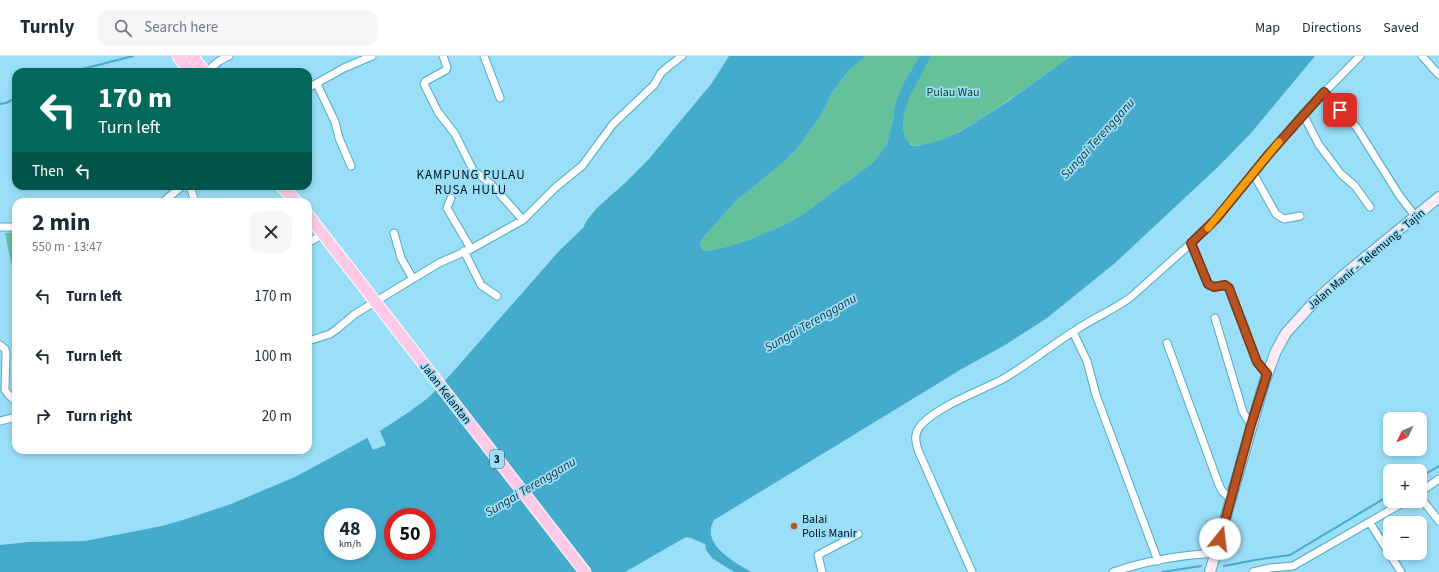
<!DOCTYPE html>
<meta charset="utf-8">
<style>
body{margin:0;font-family:"Source Sans 3",sans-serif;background:#f6f6f7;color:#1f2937;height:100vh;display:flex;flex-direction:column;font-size:15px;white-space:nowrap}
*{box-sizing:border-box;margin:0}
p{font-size:13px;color:#747a83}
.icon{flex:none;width:22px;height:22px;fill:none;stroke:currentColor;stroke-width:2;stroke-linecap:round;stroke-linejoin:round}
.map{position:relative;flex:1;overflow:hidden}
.drawer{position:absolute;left:12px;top:142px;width:300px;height:256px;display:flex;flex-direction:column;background:#fff;border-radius:12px;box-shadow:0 2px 6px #0003}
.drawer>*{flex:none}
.hud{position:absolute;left:12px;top:12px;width:300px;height:122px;border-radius:12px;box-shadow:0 2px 6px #0003;background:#00695c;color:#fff;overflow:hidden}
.needle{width:26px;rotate:226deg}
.tools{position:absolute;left:1383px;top:356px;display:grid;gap:8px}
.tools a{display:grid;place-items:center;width:44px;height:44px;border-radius:8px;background:#fff;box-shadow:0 2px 6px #0003;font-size:20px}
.speed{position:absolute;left:324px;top:452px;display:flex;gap:8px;font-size:20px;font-weight:700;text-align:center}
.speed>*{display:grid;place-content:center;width:52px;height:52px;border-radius:50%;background:#fff;box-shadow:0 2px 6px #0003;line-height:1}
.speed small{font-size:10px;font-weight:400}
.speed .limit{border:6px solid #d22;background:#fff;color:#111}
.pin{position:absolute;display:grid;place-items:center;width:34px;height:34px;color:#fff;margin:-17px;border-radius:8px;box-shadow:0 2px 6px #0006}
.me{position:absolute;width:44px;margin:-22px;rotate:16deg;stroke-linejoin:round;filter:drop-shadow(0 0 3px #0008)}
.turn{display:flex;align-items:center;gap:14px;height:84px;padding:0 20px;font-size:18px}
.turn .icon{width:52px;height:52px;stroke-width:2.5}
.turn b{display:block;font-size:28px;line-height:34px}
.then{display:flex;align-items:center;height:38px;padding:0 20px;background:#0003;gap:8px;font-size:15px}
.round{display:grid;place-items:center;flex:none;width:42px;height:42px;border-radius:12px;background:#f6f6f7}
.head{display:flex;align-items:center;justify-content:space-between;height:68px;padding:0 20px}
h1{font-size:24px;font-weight:700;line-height:30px}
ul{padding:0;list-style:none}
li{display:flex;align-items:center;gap:12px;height:60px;padding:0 20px}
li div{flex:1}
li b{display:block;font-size:15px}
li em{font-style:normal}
header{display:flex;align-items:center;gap:24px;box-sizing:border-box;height:56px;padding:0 20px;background:#fff;border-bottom:1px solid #e0e1e3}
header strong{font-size:19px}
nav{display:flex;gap:22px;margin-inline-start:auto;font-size:14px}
.search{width:280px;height:36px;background:#f6f6f7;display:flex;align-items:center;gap:10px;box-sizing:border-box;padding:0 14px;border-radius:12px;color:#747a83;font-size:15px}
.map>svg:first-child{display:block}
.green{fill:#64c199}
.water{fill:#44abcd;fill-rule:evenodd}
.pier{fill:#9adef7}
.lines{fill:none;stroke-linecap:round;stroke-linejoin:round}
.stream{stroke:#44abcd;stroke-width:2}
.minor-casing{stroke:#50a9c8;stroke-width:9}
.secondary-casing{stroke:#50a9c8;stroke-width:12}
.trunk-casing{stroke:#fff;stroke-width:13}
.minor{stroke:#fff;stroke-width:7}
.secondary{stroke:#feebf6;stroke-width:10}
.trunk{stroke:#fecae8;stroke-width:11}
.route-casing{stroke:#783616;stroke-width:10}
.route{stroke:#b85322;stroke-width:7}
.slow{stroke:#f59e0b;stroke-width:7}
.poi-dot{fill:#b85322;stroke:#9adef7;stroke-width:1.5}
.labels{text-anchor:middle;stroke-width:3.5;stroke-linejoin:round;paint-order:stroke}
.shield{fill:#9adef7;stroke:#2e515f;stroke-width:1}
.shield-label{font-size:11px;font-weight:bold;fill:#00151e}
.park-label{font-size:12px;fill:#114531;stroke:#9adef7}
.street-label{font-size:12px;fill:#00151e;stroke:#9adef7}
.poi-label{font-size:12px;fill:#00151e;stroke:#9adef7;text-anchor:start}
.water-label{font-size:13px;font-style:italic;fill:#223942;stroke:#9adef7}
.neighbourhood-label{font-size:13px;letter-spacing:1px;fill:#00151e;stroke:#9adef7}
</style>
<header>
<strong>Turnly</strong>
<div class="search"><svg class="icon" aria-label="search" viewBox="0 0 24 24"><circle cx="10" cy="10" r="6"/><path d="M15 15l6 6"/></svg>Search here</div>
<nav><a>Map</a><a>Directions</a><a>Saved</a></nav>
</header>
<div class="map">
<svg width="1439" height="516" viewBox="0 0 1439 516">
<rect width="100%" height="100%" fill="#9adef7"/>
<path class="green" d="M866,0H920L905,24L897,43L894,52L893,64L887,88L874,106L805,157L786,168L751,183L730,190L707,195L702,194L700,188L702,183L735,146L786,104L798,92L822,57L833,35L848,15Z
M931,0H1071C1042,21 1013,42 983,61C970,69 958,77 944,83C938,86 932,87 926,88C914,91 906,90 904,76C899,50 919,22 931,0Z
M16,176V222L14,221L5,177Z"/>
<path class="water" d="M729,0H866L848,15L833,35L822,57L798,92L786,104L735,146L702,183L700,188L702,194L707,195L730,190L751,183L786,168L805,157L874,106L887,88L893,64L894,52L897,43L905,24L920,0H931L909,42L904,58L903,70L905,82L911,89L917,90L942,84L961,75L1007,46L1071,0H1315L1251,77L1220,109L1115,207L1047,262L1005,289L960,314L714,464C700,488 734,506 751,516H734L712,502L706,494L705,488L691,482L686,481L625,516H0V489L29,486L85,485L162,470L186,463L231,448L295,421L380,375L409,356L428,342L452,317L559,195L583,172L587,164L597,152L626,126L648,104L712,27ZM333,461H367V495H333ZM393,461H427V495H393Z"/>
<path class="pier" d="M380,375L386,389L373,394L367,381Z"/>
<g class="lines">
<path class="stream" d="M71,16L133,0
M0,48L6,47L16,42
M1420,421L1439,410
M1224,510L1255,504L1290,499L1390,439
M1162,516L1201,510"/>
<g class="minor-casing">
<path id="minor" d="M443,0L447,11L446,14L426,25L424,28L438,56L455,78L473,114L491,128L523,164
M484,0L500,42
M1422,0L1439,19
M206,16L219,5L229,0
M317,28L335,66L339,82L351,110
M308,32L344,12L372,0
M1324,36L1357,72L1399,139L1415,160
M1303,58L1319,89L1341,118L1355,130L1370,151
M1253,117L1276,158L1284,163L1300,160
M190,130L195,146
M451,142L447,152L471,193
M163,146L182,130
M0,171H16
M394,177L401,202L413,223
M308,187L323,178
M1191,187L1208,228L1214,231L1225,229L1229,232L1257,305L1267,318
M464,195L481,229L497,240
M1215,262L1243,356L1251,369
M1073,276L1087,305L1096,339L1158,505
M308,285L330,278L337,273L355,258L439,207L471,193L523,164L556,131L582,110L613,68L654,29L661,17L669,10L682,0
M1167,287L1219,429C1222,436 1225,439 1232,442
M0,289L5,293L6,297L5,334L8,338L16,346
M0,365L16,361
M1420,436L1439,423
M1420,441L1439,465
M1370,467L1401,516
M822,516L818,499L858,478
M972,516L918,394C915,384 914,377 921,369C940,349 978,336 1003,323C1029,308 1053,288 1079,272C1096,261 1115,253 1131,241L1207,173L1303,58L1360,0
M1113,516C1145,505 1182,499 1216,497
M1253,516L1270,512L1293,510L1406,445"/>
</g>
<g class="secondary-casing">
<path id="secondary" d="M1210,516L1264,327L1276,295L1286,277L1314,246L1345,218L1439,141"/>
</g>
<g class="trunk-casing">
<path id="trunk" d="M178,0L190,16
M192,0L205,16
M281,130L297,146
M308,159L585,516"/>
</g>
<use href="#minor" class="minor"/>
<use href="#secondary" class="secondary"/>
<use href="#trunk" class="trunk"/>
</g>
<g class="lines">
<g class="route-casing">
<path id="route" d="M1220,483L1251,369L1267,318L1257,306L1229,232L1225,229L1214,231L1208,228L1191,187L1216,163L1268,99L1324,36L1340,54"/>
</g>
<use href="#route" class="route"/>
<path class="slow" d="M1208,172L1279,86"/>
</g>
<circle class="poi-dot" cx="794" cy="470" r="4"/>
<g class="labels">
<rect class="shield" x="490" y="394" width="14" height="18" rx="3"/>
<g class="shield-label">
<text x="497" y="407">3</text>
</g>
<g class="park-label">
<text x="953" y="40">Pulau Wau</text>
</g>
<g class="street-label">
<text transform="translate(1366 203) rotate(-40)" y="4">Jalan Manir - Telemung - Tajin</text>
<text transform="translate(446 337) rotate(52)" y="4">Jalan Kelantan</text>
</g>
<g class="poi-label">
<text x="802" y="467">Balai<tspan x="802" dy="14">Polis Manir</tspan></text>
</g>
<g class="water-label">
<text transform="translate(1097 82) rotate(-48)" y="5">Sungai Terengganu</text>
<text transform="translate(810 266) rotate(-30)" y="5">Sungai Terengganu</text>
<text transform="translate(530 430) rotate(-31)" y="5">Sungai Terengganu</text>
</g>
<g class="neighbourhood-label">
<text x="471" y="123">KAMPUNG PULAU<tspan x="471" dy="15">RUSA HULU</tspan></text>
</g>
</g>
</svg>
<div class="tools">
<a><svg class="needle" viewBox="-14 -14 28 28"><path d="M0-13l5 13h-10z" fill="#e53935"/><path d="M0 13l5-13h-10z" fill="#747a83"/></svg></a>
<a>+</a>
<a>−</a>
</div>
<div class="speed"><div>48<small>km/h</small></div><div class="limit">50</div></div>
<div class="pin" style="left:1340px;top:54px;background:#d93025"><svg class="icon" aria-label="arrive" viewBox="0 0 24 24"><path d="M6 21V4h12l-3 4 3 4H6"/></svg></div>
<svg class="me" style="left:1220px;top:483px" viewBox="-20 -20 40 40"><circle r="19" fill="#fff"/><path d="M0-13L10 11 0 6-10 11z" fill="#b85322"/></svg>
<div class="hud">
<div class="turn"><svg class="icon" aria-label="left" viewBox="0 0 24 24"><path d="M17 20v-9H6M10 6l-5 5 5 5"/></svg><div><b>170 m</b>Turn left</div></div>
<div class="then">Then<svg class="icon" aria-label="left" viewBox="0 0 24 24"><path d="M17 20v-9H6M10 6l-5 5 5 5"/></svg></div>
</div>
<section class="drawer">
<div class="head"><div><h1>2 min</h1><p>550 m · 13:47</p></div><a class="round"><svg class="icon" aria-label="close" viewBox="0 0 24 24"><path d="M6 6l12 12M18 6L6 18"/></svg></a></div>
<ul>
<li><svg class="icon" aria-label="left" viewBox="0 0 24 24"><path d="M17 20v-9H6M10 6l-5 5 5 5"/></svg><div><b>Turn left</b></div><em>170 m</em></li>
<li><svg class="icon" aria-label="left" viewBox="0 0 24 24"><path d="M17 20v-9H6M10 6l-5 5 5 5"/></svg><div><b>Turn left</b></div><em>100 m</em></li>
<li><svg class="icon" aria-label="right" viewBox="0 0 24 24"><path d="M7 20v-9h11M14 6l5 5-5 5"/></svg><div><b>Turn right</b></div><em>20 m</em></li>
</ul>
</section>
</div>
